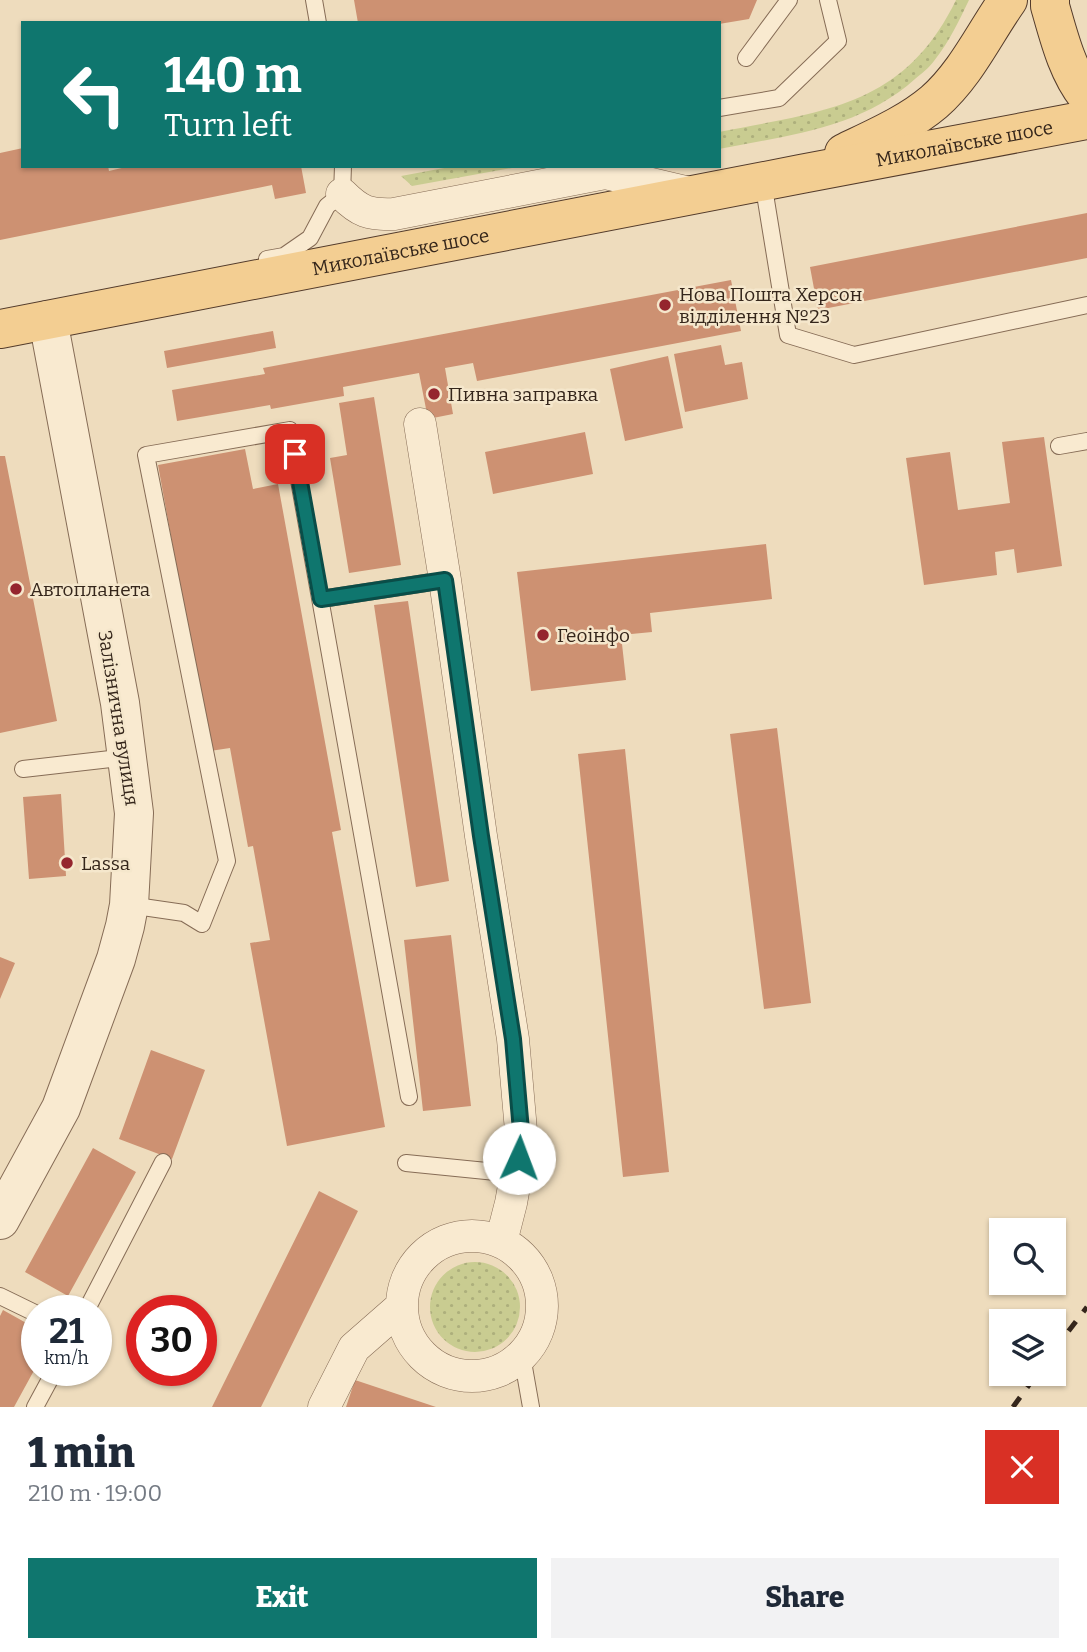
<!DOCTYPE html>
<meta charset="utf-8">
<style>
body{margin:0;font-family:Bitter,serif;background:#f2f2f3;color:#1f2937;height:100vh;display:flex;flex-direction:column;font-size:26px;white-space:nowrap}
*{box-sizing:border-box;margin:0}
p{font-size:23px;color:#747a83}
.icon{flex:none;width:38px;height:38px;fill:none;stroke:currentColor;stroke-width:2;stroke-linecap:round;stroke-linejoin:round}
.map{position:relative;height:1407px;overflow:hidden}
.details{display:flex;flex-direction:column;background:#fff;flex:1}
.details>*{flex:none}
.guide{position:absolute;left:21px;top:21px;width:700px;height:147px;border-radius:0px;box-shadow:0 2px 5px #0004;background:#0f766e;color:#fff;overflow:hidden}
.controls{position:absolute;left:989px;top:1218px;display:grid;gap:14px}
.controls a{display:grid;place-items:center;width:77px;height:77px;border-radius:0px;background:#fff;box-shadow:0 2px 5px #0004;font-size:35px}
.speed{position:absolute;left:21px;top:1295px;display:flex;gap:14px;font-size:35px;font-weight:700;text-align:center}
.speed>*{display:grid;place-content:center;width:91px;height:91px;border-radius:50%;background:#fff;box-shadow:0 2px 5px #0004;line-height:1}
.speed small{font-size:18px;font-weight:400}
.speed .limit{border:10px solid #d22;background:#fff;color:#111}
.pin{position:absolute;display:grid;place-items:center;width:60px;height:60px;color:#fff;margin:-30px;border-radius:14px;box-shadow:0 4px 10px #0006}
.me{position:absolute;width:77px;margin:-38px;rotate:2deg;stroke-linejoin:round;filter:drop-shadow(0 0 5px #0008)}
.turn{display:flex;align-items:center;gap:24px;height:147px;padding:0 28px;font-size:32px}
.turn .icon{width:91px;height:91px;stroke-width:2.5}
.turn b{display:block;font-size:49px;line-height:60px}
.round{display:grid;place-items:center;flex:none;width:74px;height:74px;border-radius:0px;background:#f2f2f3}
.headline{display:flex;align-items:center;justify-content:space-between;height:119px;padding:0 28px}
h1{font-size:42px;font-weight:800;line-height:52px}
.button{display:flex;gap:14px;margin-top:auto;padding:14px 28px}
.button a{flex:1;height:80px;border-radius:0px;background:#0f766e;color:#fff;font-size:28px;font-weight:800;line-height:80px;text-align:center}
.button a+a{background:#f2f2f3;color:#1f2937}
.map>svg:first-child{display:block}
.grass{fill:url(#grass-dots)}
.building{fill:#cd9172}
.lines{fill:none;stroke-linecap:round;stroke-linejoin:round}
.service-casing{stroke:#866c56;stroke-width:18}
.minor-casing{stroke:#866c56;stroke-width:33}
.tertiary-casing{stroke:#866c56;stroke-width:40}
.primary-casing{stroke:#533b2b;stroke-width:40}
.service{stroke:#f9ead0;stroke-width:16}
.minor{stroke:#f9ead0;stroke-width:32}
.tertiary{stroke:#f9ead0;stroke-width:38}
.primary{stroke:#f3ce92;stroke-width:38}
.rail{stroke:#35261b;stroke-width:5;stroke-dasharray:12 12;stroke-linecap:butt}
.route-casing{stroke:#0a4d48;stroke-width:18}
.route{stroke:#0f766e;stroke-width:12}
.poi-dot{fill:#95252e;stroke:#f5e7cc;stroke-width:2.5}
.labels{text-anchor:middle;stroke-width:5;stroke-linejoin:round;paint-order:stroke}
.street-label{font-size:19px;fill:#35261b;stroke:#f5e7cc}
.poi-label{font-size:19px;fill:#35261b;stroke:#f5e7cc;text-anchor:start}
</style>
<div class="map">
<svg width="1087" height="1407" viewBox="0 0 1087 1407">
<defs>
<pattern id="grass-dots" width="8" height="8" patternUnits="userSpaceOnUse" patternTransform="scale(1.75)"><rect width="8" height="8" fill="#c9cc91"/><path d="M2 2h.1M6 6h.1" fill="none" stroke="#adaf7c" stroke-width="1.8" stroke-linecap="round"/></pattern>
</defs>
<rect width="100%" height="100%" fill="#eedcbd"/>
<path class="grass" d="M956,0H969C959,21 949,42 934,61C929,68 921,74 915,79C859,129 789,135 719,149V132C824,111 904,107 956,0Z
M455,166H523L412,186L401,176Z
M430 1307a45 45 0 1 1 90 0a45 45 0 1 1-90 0Z"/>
<path class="building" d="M354,0H757L749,19L719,24V23H358Z
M23,148V166H108L109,171L130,166H301L306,193L275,199L272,185L0,240V153Z
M1087,213V258L818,310L810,267Z
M731,280L741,331L477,381L473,363L445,368L453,414L428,419L419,373L343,387L344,396L271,409L270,405L177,421L172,390L265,374L263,368Z
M273,331L276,348L167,368L164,351Z
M721,345L725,365L742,362L748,399L685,412L674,354Z
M668,356L683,428L625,441L610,369Z
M374,397L401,565L349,573L330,458L347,455L339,403Z
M585,432L593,474L493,494L485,452Z
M1044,437L1062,566L1017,573L1014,549L995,552L997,575L924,585L906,458L950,452L958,510L1010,503L1002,442Z
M245,449L253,489L278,484L341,830L332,832L385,1127L287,1146L250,943L270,940L253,846L248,847L230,748L210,751L158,465Z
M0,456H5L57,721L0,733Z
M766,544L772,599L650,613L652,632L621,635L626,680L531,691L517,572Z
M408,601L449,881L416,887L374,605Z
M777,728L811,1003L764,1009L730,734Z
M625,749L669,1172L623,1177L578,754Z
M61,794L66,876L29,879L23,797Z
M451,935L471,1106L423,1111L404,940Z
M0,957L15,963L0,999Z
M151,1050L205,1070L172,1159L119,1139Z
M93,1148L136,1172L68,1296L25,1272Z
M319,1191L358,1211L261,1407H212Z
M3,1310L37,1329V1365L14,1407H0V1316Z
M355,1380L436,1407H346Z"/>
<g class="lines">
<g class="service-casing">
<path id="service" d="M314,0L318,23
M746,58L789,0
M719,108L779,98L838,41L828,0
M763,182L788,335L854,355L1087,305
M267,259L284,256L310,238L327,206L342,194L343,166
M1059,446L1087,441
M321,599L445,580
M23,769L128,757
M129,905L184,913L202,924L227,861L146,455L290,430L409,1097
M406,1163L516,1174
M0,1296L37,1314
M86,1311L163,1162
M522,1356L531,1407
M35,1407L55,1370"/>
</g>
<g class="minor-casing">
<path id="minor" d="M342,194C360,212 369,215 394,214L605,173L690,193
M420,424L445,580L481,836L513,1039L522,1142L511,1203L501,1242
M402 1306a70 70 0 1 1 140 0a70 70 0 1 1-140 0Z
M324,1407L354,1348L402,1306"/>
</g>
<g class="tertiary-casing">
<path id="tertiary" d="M0,1220L61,1108L116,959L125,926L129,905L134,813L120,703L48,320"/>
</g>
<g class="primary-casing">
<g id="primary">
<path d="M1050,0V6C1059,37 1067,71 1087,96"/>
<path d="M844,153C875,138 908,124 934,102C966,74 984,34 1008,0"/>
<path id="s1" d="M0,329L801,174L1087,120"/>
</g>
</g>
<use href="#service" class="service"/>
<use href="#minor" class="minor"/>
<use href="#tertiary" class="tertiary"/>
<use href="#primary" class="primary"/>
<path class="rail" d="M1054,1350L1087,1307
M1013,1407L1037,1374"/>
</g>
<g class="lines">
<g class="route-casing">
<path id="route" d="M295,454L321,599L445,580L481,836L513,1039L522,1142L519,1158"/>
</g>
<use href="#route" class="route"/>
</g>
<g class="poi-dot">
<circle cx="665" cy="305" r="7"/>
<circle cx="434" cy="394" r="7"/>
<circle cx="16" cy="589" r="7"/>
<circle cx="543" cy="635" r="7"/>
<circle cx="67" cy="863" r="7"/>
</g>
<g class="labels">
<g class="street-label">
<text dy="7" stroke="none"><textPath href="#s1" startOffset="982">Миколаївське шосе</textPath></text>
<text dy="7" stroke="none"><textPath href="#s1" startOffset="408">Миколаївське шосе</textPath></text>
<text transform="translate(119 718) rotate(81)" y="7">Залізнична вулиця</text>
</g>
<g class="poi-label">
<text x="679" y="301">Нова Пошта Херсон<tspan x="679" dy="22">відділення №23</tspan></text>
<text x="448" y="401">Пивна заправка</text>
<text x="30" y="596">Автопланета</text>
<text x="557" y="642">Геоінфо</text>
<text x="81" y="870">Lassa</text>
</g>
</g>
</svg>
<div class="controls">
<a><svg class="icon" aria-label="search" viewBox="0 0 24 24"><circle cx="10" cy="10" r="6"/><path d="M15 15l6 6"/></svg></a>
<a><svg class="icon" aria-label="layers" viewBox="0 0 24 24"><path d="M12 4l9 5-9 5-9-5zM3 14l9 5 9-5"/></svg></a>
</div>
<div class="speed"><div>21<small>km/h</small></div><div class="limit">30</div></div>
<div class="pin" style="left:295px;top:454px;background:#d93025"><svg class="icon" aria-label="arrive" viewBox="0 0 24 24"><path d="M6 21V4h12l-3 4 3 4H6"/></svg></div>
<svg class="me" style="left:519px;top:1158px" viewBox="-20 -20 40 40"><circle r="19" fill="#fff"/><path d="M0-13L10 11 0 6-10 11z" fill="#0f766e"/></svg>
<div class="guide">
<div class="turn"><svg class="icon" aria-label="left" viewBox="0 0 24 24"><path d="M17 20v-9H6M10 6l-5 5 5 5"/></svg><div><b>140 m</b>Turn left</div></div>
</div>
</div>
<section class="details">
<div class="headline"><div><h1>1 min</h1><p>210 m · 19:00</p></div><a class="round" style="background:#d93025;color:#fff"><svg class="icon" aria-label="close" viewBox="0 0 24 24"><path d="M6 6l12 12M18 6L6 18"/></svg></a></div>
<div class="button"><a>Exit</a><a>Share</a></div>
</section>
